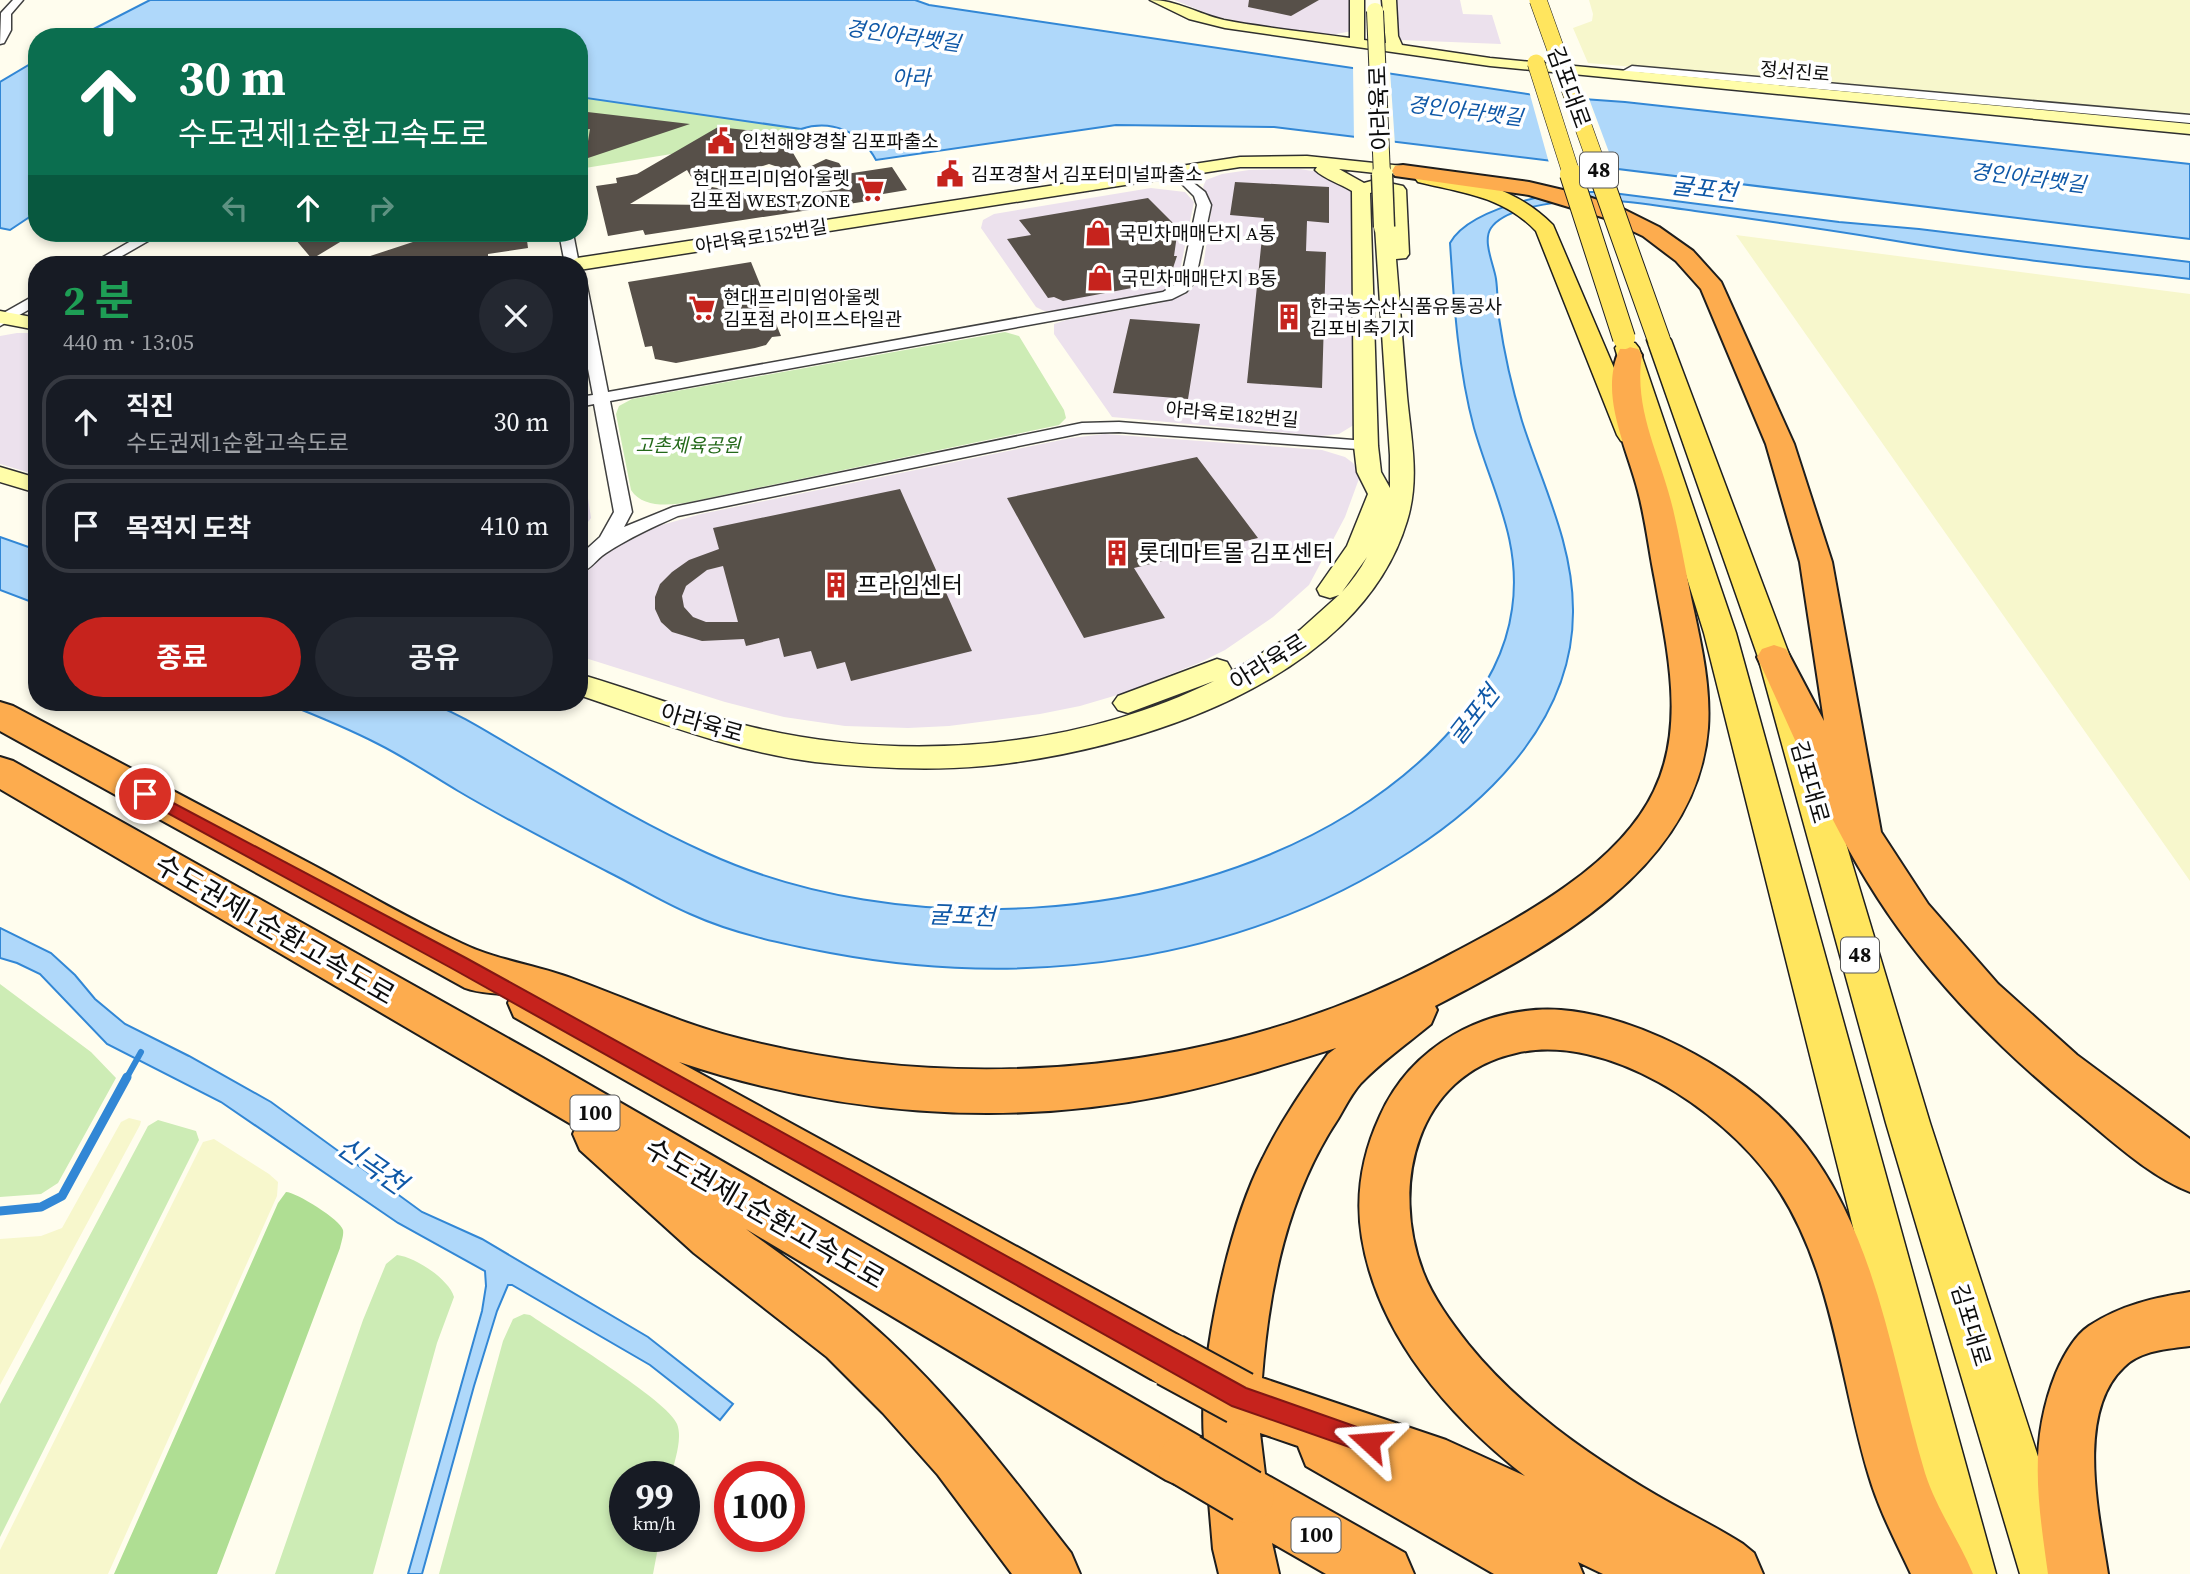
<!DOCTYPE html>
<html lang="ko">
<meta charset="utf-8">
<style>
body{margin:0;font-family:"Source Serif 4","Noto Sans KR",serif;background:#242831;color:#f1f3f6;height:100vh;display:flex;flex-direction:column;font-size:26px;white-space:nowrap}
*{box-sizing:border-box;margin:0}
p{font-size:23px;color:#9ea1a6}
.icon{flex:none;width:38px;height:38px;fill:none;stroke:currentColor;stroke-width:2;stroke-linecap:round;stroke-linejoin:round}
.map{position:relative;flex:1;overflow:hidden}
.drawer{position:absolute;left:28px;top:256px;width:560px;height:455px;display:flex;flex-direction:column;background:#171b24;border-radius:28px;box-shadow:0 4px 10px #0003}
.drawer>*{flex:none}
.guide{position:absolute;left:28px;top:28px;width:560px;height:214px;border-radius:28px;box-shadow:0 4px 10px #0003;background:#0b6e4f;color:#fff;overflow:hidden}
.speed{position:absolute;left:609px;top:1461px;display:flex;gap:14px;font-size:35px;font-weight:700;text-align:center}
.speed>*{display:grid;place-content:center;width:91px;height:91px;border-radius:50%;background:#171b24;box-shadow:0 4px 10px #0003;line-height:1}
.speed small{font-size:18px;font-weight:400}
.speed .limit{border:10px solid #d22;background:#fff;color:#111}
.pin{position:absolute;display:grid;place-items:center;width:60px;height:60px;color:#fff;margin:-30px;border:4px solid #fff;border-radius:50%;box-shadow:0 2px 7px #0007}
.me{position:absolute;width:77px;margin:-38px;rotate:289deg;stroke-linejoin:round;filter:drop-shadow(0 0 5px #0008)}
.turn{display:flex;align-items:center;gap:24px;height:147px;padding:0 35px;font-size:32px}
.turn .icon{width:91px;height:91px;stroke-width:2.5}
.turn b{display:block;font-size:49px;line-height:60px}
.lanes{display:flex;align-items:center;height:66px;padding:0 35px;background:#0003;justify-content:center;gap:35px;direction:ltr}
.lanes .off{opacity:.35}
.round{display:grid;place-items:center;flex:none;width:74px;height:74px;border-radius:37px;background:#242831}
.head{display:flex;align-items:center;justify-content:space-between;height:119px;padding:0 35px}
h1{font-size:42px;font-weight:700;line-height:52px;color:#1e9e55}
.action{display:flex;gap:14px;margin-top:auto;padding:14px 35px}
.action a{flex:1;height:80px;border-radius:42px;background:#c6231d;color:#fff;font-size:28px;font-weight:700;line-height:80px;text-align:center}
.action a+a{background:#242831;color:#f1f3f6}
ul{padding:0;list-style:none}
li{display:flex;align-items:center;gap:21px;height:94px;margin:0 14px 10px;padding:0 21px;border:4px solid #363941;border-radius:28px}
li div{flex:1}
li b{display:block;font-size:26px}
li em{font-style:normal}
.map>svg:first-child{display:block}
.industrial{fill:#ece1ed}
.farmland{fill:#f7f7cc}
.green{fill:#cdecb5}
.forest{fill:#afde93}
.water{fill:#afd8fa;stroke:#3287d5;stroke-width:2}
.pier{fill:#fffdee}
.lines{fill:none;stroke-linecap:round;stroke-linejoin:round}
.stream-far1{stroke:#3287d5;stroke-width:6}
.stream{stroke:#3287d5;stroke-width:9}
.building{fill:#575049;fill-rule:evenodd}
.street-casing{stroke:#404040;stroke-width:3}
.secondary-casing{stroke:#2f2f2f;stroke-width:3}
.primary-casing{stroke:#1e1e1e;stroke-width:3}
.highway-casing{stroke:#1e1e1e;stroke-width:4}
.street{fill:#fff;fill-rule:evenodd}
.secondary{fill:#fffda9;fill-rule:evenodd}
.primary{fill:#ffe55e;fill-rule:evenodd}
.highway{fill:#fdac4e;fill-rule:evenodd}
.secondary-bridge-far1-casing{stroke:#2f2f2f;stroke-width:18;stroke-linecap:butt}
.secondary-bridge-casing{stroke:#2f2f2f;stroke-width:23;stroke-linecap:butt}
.primary-bridge-far1-casing{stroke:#1e1e1e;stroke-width:18;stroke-linecap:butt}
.primary-bridge-casing{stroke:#1e1e1e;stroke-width:24;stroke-linecap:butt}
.highway-bridge-casing{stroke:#1e1e1e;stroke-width:57;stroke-linecap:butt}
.secondary-bridge-far1{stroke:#fffda9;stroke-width:16}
.secondary-bridge{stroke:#fffda9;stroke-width:20}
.primary-bridge-far1{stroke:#ffe55e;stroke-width:17}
.primary-bridge{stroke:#ffe55e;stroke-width:22}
.highway-bridge{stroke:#fdac4e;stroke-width:53}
.route{fill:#c6231d;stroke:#811713;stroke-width:2}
.labels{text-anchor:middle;stroke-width:7;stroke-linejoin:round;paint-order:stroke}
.far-street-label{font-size:19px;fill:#0d0d0d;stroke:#fff}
.far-poi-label{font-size:19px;fill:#0d0d0d;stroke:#fff;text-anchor:start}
.far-park-label{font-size:19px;font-style:italic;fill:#24691a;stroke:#fff}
.far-water-label{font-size:21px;font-style:italic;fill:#0f58a7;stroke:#fff}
.shield{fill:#fff;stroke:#565656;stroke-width:2}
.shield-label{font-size:21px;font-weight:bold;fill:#0d0d0d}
.street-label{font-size:23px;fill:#0d0d0d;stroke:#fff}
.poi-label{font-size:23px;fill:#0d0d0d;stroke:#fff;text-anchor:start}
.water-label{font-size:24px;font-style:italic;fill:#0f58a7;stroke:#fff}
.near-street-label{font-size:28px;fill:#0d0d0d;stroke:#fff}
.near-water-label{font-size:28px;font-style:italic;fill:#0f58a7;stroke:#fff}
</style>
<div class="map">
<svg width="2190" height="1574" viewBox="0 0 2190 1574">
<rect width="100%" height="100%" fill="#fffdee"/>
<path class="industrial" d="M1174,0H1355L1352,31L1331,35L1252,24L1214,16Z
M1395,0H1460L1463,14L1492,15L1501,44L1400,40Z
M1299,169L1327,173L1353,186L1357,423L1339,434L1321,436L1112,417L1054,334V324L1066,320L1160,303L1186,294L1199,281L1203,268L1212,205L1203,187L1206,180L1222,174L1249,170Z
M1151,188L1185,192L1194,202L1179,275L1172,286L1159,293L1060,311H1044L1036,307L981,228L983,220L994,214Z
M17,333H37V475L0,464V336Z
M1105,434L1322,450L1345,457L1353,463L1360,476L1345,517L1309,585L1273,617L1225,650L1201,662L1124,693L1080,706L1040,714L949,726L908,728L845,726L784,717L725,702L579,656V575L612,549L658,526L701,514L1071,438Z
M579,438L591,518L579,534Z"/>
<path class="farmland" d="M1589,0H2190V115L1588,63L1573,28L1592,21L1593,14Z
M1736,235L2190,294V881Z
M129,1118L141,1121L140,1125L0,1385V1239L41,1236L62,1228L121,1122Z
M214,1139L269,1174L278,1182L277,1196L108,1574H0V1550L203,1142Z"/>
<path class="green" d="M579,97L801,129L782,136L579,169Z
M1005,332L1019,336L1064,410L1066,418L1059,425L690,502C672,505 643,509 631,490L616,414L619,406L632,399Z
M0,984L91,1052L116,1078L58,1183L41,1194L0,1197Z
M158,1120L196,1131L199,1140L0,1537V1404L148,1126Z
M397,1255C415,1257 449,1279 454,1297L437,1343L373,1574H275L363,1320L386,1264Z
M524,1314L530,1315C556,1333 669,1401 677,1424C683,1439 674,1462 671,1477H625V1536L660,1537L653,1574H439L503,1341L513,1319Z"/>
<path class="forest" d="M286,1192C296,1192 341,1220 343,1230C344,1235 341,1243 340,1248L217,1574H114L278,1203Z"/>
<path class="water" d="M150,0H915L929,5L1541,96L1625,102L2190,164V239L1274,127L1116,125L876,160C861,132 832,119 801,129L579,97V37H78Z
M37,60V212L10,230L0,228V82Z
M1563,192H1605L1839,222L1919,229L2190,262V279C2090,267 1989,257 1890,240C1825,229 1760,220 1695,211C1665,207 1633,201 1603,200C1577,199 1507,204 1491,228C1482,241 1494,265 1496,279C1498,292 1497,305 1499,318C1504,352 1512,388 1522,421C1542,484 1573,543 1573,610C1574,716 1494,797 1411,851C1240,963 1028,990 830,953C783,944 734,934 690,914C662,902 636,886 608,872C558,846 507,820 458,791C431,775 406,758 378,744C347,728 315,715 282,702C315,702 348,702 380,702C394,702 411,699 425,702C455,710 492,735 520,751C582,787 642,824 707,853C899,941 1172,924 1351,813C1421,769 1500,697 1512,609C1522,541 1492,491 1474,428C1458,369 1454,304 1450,243C1467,212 1531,198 1563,192Z
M0,537L37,550V604L0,590Z
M0,928L51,953L75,975L95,999L125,1024L189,1056L271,1102L422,1212L482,1239L648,1337L733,1404L720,1420L650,1365L512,1285H508L497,1311L474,1386L422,1574H408L482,1311L486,1286L485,1271L398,1223L221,1102L107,1044L40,974L17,963L0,958Z"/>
<path class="pier" d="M1353,65L1390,70L1395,145L1354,140Z
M1529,91L1588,96L1616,171L1549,163Z"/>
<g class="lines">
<path class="stream-far1" d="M126,1079L141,1052"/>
<path class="stream" d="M0,1211L41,1207L62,1196L127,1077"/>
</g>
<path class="building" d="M1249,0H1319L1291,16L1248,7Z
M579,111L690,124L585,159L590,129L579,130Z
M718,127L782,134L803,170L826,159L839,163L846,174L892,167L907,190L865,197L868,201L645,235L643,230L608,236L596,186L617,183L616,178L637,174ZM769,164L796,173L841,189L773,199L702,185ZM687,170L708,205L630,204Z
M1235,182L1329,187V223L1307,221L1306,251L1326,252L1322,388L1247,383L1264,218L1230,215Z
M1148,198L1178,228L1174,256H1177L1172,271L1168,276L1153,284L1063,301L1054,297L1048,298L1007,239L1031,235L1019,220Z
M290,233H355L312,259Z
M469,233H526L528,248L488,254V260L458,264H356L355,261L422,239Z
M751,262L781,336L772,337L766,345L755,348L676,363L655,359L652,346L645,347L628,282Z
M1130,319L1200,324L1188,399L1113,393Z
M1197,457L1258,538L1134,568L1165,618L1084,638L1007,498Z
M900,489L972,651L851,681L845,662L817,669L811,651L784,657L779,638L746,646L744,639L702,641L672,632L661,622L655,609V597L660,584L672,572L689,560L719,549L713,528ZM723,566L738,622H706L693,617L684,607L682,596L686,586L707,570Z"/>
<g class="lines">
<g class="street-casing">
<path id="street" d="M13,0H23L11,14V30L4,43L0,44L1,13Z
M1632,66L2190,115V123L1634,72L1621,78L1616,75Z
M1181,173L1205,192L1211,205L1195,282L1186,292L1172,299L610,401L632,512L624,527L673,507L1082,423L1119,422L1366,441L1375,446L1372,450L1119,432L1082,433L678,516C653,527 629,538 606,553C596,559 591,570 579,573V556L600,537L614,512L594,404L579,407V397L593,395L579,322V277L586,281L608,392L1163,292L1181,281L1197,205L1194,196L1175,177Z
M145,233H162L108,264H91Z
M559,233H573L579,264H565Z
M37,294V305L0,326V315Z"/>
</g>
<g class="secondary-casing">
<path id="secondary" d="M1150,0C1177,0 1198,14 1224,20C1265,28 1308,32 1350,38V0H1364V40L1386,43L1382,0H1396L1398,36L1402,45L1490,58L2190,124V134L1490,66L1225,28L1189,19Z
M1307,156L1403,166L1412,171L1403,176L1339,169L1364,183L1375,180L1403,186L1406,190L1409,254L1406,258L1396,259C1400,305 1403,351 1407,396C1411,439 1420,479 1407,521C1359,682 1132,752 983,766C927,771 871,768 815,762C735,752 656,721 579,695V674C637,691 693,713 752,727C903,763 1074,750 1214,681L1128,713L1118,710L1113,703L1118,696L1217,659L1227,662L1231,669L1228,674L1300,630L1339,595L1330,598L1320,595L1317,589L1347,546L1368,494L1357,472L1354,446L1352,191C1341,184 1324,179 1315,170L1317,167H1240L579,270V264H567L577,258L1240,157ZM1376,191L1388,193L1389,223H1377L1375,227L1390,455V488L1381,472L1378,446L1370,193ZM1367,557C1360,570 1352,581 1342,592Z
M0,311L37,318V330L0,323Z
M0,467L37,478V493L0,482Z"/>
</g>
<g class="primary-casing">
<path id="primary" d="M1425,172C1473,179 1518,189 1553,225L1640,429L1615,348L1619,343H1635L1639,348L1736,633L1996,1574H1940L1704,633L1643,436L1639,441L1630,443L1621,441L1617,435L1536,231C1503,196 1462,193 1418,182L1415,178L1418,174Z
M1659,333L1667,335L1671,340L1790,657L1930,1123L2076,1574H2020L1886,1123L1758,657L1647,340L1651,335Z"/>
</g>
<g class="highway-casing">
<path id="highway" d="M1403,165L1529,182L1580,194L1621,208L1659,227L1693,251L1721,282L1794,444L1832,562L1881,832L1928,904L1998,984L2077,1055L2190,1139V1192C2147,1175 2109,1138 2073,1109C1993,1043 1921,970 1867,881C1824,811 1792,731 1757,657L1762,649L1774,645L1786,649L1824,721L1800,562L1766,444L1701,289L1676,261L1643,236L1605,218L1529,195L1395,176L1392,171L1395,166Z
M1629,347L1638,349L1642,355C1633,410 1661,457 1673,509C1680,538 1685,568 1691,597C1700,639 1711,684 1708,728C1697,870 1548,947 1435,1006L1437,1010L1431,1024C1408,1043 1382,1061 1361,1083C1352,1093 1345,1107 1338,1119C1287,1196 1269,1287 1262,1378L1446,1440L1525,1476C1450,1417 1378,1336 1362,1238C1355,1195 1362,1155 1380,1116C1411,1046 1485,1005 1561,1010C1602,1013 1645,1029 1681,1047C1728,1071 1774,1104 1806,1146C1878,1240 1892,1363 1925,1473C1936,1508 1959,1540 1973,1574H1911C1896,1542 1879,1510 1869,1476C1839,1377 1833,1266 1772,1180C1721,1109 1606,1032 1516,1053C1416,1075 1390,1186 1423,1272C1433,1298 1451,1322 1468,1344C1519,1407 1587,1454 1656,1495C1685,1512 1715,1526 1743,1544L1754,1553L1763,1574H1603L1578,1562L1583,1574H1494L1306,1466L1298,1446L1260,1433L1265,1474L1405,1553L1414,1574H1326L1272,1543L1279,1574H1219L1213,1549L1207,1478L1186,1489L1166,1480L746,1229C786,1259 828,1287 866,1320C945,1388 1007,1471 1071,1553L1080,1574H1012L938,1475L883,1413L827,1357L694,1253L580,1150L573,1134L576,1127L0,789V757L13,761L543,1058L1204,1439C1198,1363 1228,1226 1263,1158C1281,1121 1304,1088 1328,1054L1336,1048C1278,1066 1221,1084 1162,1096C1002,1128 833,1114 679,1062L1189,1341L1197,1360L1189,1379L1170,1387L1151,1379L514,1017L508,1003L511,996C494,992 481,994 465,988L0,731V702L13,706C113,759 213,812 313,865C362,891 412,921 463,944C496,960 536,965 571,978C628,999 681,1024 741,1039C968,1097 1226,1072 1434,963C1509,923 1616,871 1654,791C1686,725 1667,649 1655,580C1649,551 1646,521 1638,491C1627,447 1598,394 1620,349Z
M2190,1292V1346C2168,1349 2141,1350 2124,1367C2075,1413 2099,1515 2108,1574H2048C2038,1502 2028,1443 2056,1373C2063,1357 2074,1336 2089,1326C2121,1305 2153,1298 2190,1292Z"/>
</g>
<use href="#street" class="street"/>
<use href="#secondary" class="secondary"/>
<use href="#primary" class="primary"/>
<use href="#highway" class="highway"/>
<g class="secondary-bridge-far1-casing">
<path id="secondary-bridge-far1" d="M1375,11L1382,176"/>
</g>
<g class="secondary-bridge-casing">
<path id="secondary-bridge" d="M1382,174L1384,227"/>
</g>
<g class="primary-bridge-far1-casing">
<path id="primary-bridge-far1" d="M1538,0L1601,176
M1536,63L1572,176"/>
</g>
<g class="primary-bridge-casing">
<path id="primary-bridge" d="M1571,174L1624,338
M1600,174L1659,340"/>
</g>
<g class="highway-bridge-casing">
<path id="highway-bridge" d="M1170,1360L1240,1398
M1186,1460L1247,1496"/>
</g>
<use href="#secondary-bridge-far1" class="secondary-bridge-far1"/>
<use href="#secondary-bridge" class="secondary-bridge"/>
<use href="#primary-bridge-far1" class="primary-bridge-far1"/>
<use href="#primary-bridge" class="primary-bridge"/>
<use href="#highway-bridge" class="highway-bridge"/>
</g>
<path class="route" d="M145,788L466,958L1246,1388L1377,1434L1380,1442L1377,1451L1369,1454L1232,1406L453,969L140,798L137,794L140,789Z"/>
<defs>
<g id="civic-bare" transform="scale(2.1)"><path d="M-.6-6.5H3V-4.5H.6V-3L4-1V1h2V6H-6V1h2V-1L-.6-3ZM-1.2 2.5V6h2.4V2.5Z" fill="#c6231d" stroke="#fff" stroke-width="2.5" paint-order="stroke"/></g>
<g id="supermarket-bare" transform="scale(2.1)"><path d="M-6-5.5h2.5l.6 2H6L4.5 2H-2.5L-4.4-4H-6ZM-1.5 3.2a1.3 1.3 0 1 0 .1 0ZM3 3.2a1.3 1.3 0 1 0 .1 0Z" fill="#c6231d" stroke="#fff" stroke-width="2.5" paint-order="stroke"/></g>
<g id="shop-bare" transform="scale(2.1)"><path d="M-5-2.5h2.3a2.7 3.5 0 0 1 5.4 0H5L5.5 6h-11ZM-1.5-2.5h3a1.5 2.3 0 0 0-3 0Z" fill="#c6231d" stroke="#fff" stroke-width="2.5" paint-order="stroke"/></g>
<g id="building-bare" transform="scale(2.1)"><path d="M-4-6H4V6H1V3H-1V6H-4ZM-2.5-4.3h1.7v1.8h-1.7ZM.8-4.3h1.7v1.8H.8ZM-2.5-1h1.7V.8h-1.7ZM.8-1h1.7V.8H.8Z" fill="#c6231d" stroke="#fff" stroke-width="2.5" paint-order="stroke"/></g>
</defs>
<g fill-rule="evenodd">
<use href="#civic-bare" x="721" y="141"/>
<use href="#civic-bare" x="950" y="174"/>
<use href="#supermarket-bare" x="871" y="189"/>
<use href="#shop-bare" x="1098" y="233"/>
<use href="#shop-bare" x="1100" y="278"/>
<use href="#supermarket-bare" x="702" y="308"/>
<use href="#building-bare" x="1289" y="317"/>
<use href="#building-bare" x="1117" y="553"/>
<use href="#building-bare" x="836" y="585"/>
</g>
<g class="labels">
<g class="far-street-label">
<text transform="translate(1795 71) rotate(5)" y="7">정서진로</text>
<text transform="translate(761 236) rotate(-9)" y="7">아라육로152번길</text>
<text transform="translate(1232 414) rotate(5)" y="7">아라육로182번길</text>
</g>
<g class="far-poi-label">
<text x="742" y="148">인천해양경찰 김포파출소</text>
<text x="971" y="181">김포경찰서 김포터미널파출소</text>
<text x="850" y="185" text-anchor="end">현대프리미엄아울렛<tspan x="850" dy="22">김포점 WEST ZONE</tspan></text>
<text x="1119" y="240">국민차매매단지 A동</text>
<text x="1121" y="285">국민차매매단지 B동</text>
<text x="723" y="304">현대프리미엄아울렛<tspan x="723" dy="22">김포점 라이프스타일관</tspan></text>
<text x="1310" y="313">한국농수산식품유통공사<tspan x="1310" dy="22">김포비축기지</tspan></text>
</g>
<g class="far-park-label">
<text x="688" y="452">고촌체육공원</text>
</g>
<g class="far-water-label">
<text transform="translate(903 36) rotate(8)" y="7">경인아라뱃길</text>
<text x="911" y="85">아라</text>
<text transform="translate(1465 111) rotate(7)" y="7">경인아라뱃길</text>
<text transform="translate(2028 178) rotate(7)" y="7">경인아라뱃길</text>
</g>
<g class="shield">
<rect x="1580" y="152.5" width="38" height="35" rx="5"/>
<rect x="1841" y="937.5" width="38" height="35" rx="5"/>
<rect x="570.5" y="1095.5" width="49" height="35" rx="5"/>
<rect x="1291.5" y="1517.5" width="49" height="35" rx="5"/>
</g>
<g class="shield-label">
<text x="1599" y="177">48</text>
<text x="1860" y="962">48</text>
<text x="595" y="1120">100</text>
<text x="1316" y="1542">100</text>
</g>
<g class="street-label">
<text transform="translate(1569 87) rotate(70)" y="8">김포대로</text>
<text transform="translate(1379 108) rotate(-92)" y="8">아라육로</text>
<text transform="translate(1268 662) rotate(-32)" y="8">아라육로</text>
<text transform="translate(702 723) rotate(16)" y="8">아라육로</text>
<text transform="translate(1810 782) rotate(74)" y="8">김포대로</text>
<text transform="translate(1971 1325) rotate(73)" y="8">김포대로</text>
</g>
<g class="poi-label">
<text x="1138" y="561">롯데마트몰 김포센터</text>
<text x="857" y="593">프라임센터</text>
</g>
<g class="water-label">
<text transform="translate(1704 189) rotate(7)" y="8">굴포천</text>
<text transform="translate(1474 715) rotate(-52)" y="8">굴포천</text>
<text transform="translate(962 916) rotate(2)" y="8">굴포천</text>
</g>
<g class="near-street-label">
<text transform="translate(275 929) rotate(30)" y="10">수도권제1순환고속도로</text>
<text transform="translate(765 1213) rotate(30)" y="10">수도권제1순환고속도로</text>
</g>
<g class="near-water-label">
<text transform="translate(372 1165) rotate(35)" y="10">신곡천</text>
</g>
</g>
</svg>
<div class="speed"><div>99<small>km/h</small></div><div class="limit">100</div></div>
<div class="pin" style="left:145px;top:794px;background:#d93025"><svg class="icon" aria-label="arrive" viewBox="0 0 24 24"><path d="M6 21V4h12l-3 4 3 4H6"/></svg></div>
<svg class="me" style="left:1369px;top:1442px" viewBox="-20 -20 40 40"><path d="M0-17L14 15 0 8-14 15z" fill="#c6231d" stroke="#fff" stroke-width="4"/></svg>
<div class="guide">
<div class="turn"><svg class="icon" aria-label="ahead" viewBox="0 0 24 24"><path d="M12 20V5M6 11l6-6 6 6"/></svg><div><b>30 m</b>수도권제1순환고속도로</div></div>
<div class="lanes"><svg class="icon off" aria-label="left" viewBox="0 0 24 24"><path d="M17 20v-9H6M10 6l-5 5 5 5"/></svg><svg class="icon" aria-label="ahead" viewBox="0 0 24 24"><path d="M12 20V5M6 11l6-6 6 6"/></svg><svg class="icon off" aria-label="right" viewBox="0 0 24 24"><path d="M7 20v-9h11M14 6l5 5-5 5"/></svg></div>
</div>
<section class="drawer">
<div class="head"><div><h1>2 분</h1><p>440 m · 13:05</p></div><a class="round"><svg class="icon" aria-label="close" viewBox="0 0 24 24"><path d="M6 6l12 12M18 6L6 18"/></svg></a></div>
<ul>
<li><svg class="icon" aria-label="ahead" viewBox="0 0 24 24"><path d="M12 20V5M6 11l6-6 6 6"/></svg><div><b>직진</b><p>수도권제1순환고속도로</p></div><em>30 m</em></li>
<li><svg class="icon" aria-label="arrive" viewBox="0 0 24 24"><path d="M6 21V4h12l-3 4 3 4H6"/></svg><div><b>목적지 도착</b></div><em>410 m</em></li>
</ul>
<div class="action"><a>종료</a><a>공유</a></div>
</section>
</div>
